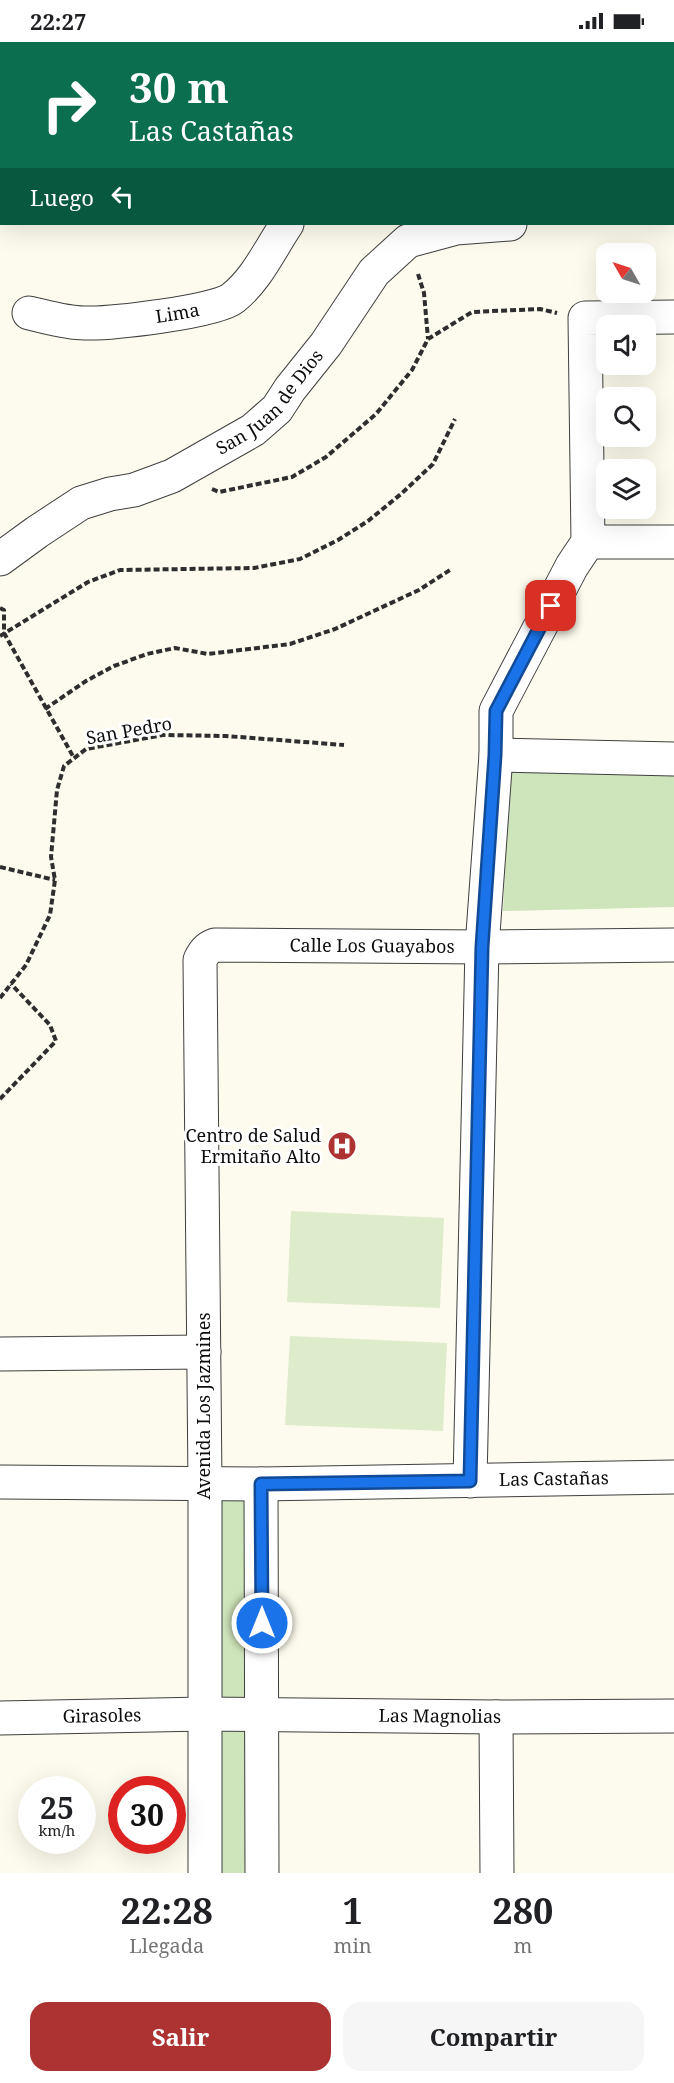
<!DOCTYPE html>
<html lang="es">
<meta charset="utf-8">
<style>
body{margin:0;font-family:"Noto Serif",serif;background:#f6f6f6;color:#202124;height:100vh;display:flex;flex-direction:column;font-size:22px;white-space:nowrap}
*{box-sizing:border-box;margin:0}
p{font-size:20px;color:#757577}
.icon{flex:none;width:33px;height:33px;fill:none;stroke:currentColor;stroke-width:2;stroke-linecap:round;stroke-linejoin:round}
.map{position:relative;height:1831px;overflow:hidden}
.details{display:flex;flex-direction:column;background:#fff;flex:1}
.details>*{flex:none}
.guide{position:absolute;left:0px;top:0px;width:675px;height:183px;box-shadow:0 6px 24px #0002;background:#0b6e4f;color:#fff;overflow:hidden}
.needle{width:39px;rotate:309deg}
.fabs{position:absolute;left:596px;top:201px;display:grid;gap:12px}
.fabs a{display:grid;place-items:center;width:60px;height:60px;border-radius:12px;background:#fff;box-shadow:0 6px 24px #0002;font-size:30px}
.speed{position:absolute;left:18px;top:1734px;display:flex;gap:12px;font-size:30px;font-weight:700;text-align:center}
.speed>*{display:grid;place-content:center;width:78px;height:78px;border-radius:50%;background:#fff;box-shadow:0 6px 24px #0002;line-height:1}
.speed small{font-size:15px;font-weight:400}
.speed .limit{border:9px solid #d22;background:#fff;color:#111}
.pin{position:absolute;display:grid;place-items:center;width:51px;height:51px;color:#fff;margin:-26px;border-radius:12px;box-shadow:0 3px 9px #0006}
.me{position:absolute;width:66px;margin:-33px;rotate:0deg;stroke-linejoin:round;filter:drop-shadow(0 0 4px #0008)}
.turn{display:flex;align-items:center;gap:21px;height:126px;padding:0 30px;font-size:27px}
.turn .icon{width:78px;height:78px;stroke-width:2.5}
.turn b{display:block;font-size:42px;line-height:51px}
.then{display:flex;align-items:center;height:57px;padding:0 30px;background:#0003;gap:12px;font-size:22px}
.eta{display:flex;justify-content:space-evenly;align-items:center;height:102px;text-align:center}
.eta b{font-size:36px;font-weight:700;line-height:42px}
.button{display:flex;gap:12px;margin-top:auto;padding:12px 30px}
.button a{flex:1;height:69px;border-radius:18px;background:#ad3333;color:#fff;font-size:24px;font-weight:700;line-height:69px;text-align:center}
.button a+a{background:#f6f6f6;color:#202124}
.status{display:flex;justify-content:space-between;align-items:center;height:42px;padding:0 30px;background:#fff;direction:ltr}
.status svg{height:16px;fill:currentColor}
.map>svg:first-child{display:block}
.green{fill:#cee4ba}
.pitch{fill:#dfeccb}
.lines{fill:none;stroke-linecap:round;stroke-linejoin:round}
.minor-casing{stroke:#3f3f3f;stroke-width:35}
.path{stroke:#2e2e2e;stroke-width:4;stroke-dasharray:6 3;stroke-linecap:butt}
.minor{stroke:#fff;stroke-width:33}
.route-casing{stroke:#114b97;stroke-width:15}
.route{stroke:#1a73e8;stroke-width:10}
.labels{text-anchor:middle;stroke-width:6;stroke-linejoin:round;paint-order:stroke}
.street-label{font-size:18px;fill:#0c0c0c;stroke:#fff}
.poi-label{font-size:18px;fill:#0c0c0c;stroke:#fff;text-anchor:end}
</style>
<div class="status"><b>22:27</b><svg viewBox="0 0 49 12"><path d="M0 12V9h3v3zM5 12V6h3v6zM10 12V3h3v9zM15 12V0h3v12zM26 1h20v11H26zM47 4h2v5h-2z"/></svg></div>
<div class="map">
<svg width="674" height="1831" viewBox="0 0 674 1831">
<rect width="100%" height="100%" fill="#fdfbed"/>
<path class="green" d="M510,725H674V865L503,869Z
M205,1442H261L262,1831H205Z"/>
<path class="pitch" d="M291,1169L444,1176L440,1266L287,1260Z
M290,1294L447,1301L443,1389L285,1383Z"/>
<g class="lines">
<g class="minor-casing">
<g id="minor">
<path d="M473,2L476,0"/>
<path id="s1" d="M29,271C47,275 66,281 84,281C109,282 216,270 233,256C257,237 270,207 287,182"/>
<path d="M588,500H674"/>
<path id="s2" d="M0,517L37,490L81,461L110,452L134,448L172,434L253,388L277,367L290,347L326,302L374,230L408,199L456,186L510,182"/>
<path d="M496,713L674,717"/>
<path d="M0,1312L204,1310"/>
<path d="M470,1439L482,905L496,713V669L572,524L588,500L585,276L674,275"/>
<path id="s3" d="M0,1440L261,1442L674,1435"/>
<path d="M261,1442L262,1831"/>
<path d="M496,1675L497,1831"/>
<path id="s4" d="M0,1676L205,1672L496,1675L674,1674"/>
<path id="s5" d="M205,1831V1442L200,918C204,910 207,906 215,903L482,905L674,903"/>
</g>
</g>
<path class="path" d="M86,2L87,0
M149,2V0
M418,232L424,251L428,297
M212,447L219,450L292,435L326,415L376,372L412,328L428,297L472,270L540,267L557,271
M0,566L4,568V591L74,716
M0,594L88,540L120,528L254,526L300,517L338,498L368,479L401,452L433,422L455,377
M45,667L86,639L114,624L147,612L175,606L208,612L290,602L335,587L419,548L450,528
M0,825L55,838
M0,956L26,923L50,873L55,838L51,815L57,748L64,724L86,707L163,693L226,694L344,703
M0,1057L56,999L50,983L11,942"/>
<use href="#minor" class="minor"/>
</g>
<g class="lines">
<g class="route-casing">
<path id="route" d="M262,1581L261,1442L470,1439L482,905L495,713L496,669L551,564"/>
</g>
<use href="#route" class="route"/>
</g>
<defs>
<g id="hospital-disc" transform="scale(1.5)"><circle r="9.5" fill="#ad3333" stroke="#fff"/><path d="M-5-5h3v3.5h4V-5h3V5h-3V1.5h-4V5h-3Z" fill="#fff"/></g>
</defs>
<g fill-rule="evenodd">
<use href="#hospital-disc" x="342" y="1104"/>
</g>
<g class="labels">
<g class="street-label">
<text dy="6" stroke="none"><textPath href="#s1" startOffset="150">Lima</textPath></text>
<text dy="6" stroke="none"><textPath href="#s2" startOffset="318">San Juan de Dios</textPath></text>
<text transform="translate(129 689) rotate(-10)" y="6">San Pedro</text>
<text dy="6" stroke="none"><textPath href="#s5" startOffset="1092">Calle Los Guayabos</textPath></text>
<text transform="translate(204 1364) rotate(-90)" y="6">Avenida Los Jazmines</text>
<text dy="6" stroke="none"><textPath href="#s3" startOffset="554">Las Castañas</textPath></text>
<text dy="6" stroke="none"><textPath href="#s4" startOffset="102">Girasoles</textPath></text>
<text dy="6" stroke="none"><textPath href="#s4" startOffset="440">Las Magnolias</textPath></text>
</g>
<g class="poi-label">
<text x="321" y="1100">Centro de Salud<tspan x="321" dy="21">Ermitaño Alto</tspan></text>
</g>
</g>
</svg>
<div class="fabs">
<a><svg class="needle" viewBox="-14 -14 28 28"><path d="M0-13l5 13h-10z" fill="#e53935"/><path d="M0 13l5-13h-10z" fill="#757577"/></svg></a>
<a><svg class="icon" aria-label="sound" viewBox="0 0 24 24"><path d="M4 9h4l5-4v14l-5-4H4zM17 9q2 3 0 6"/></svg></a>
<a><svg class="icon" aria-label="search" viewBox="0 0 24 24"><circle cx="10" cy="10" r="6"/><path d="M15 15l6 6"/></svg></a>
<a><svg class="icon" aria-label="layers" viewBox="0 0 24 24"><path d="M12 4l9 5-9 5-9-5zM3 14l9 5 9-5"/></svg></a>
</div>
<div class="speed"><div>25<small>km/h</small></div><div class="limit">30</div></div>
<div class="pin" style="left:551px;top:564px;background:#d93025"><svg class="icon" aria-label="arrive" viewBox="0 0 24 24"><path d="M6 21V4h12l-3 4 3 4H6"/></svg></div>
<svg class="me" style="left:262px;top:1581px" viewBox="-20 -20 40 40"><circle r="17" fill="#1a73e8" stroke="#fff" stroke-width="3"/><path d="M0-11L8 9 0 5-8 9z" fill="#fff"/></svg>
<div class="guide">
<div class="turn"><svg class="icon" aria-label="right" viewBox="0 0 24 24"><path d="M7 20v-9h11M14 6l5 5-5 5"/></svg><div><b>30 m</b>Las Castañas</div></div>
<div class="then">Luego<svg class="icon" aria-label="left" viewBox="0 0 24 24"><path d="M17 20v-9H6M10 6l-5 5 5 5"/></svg></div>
</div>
</div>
<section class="details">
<div class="eta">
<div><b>22:28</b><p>Llegada</p></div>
<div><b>1</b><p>min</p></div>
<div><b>280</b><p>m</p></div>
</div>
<div class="button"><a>Salir</a><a>Compartir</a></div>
</section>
